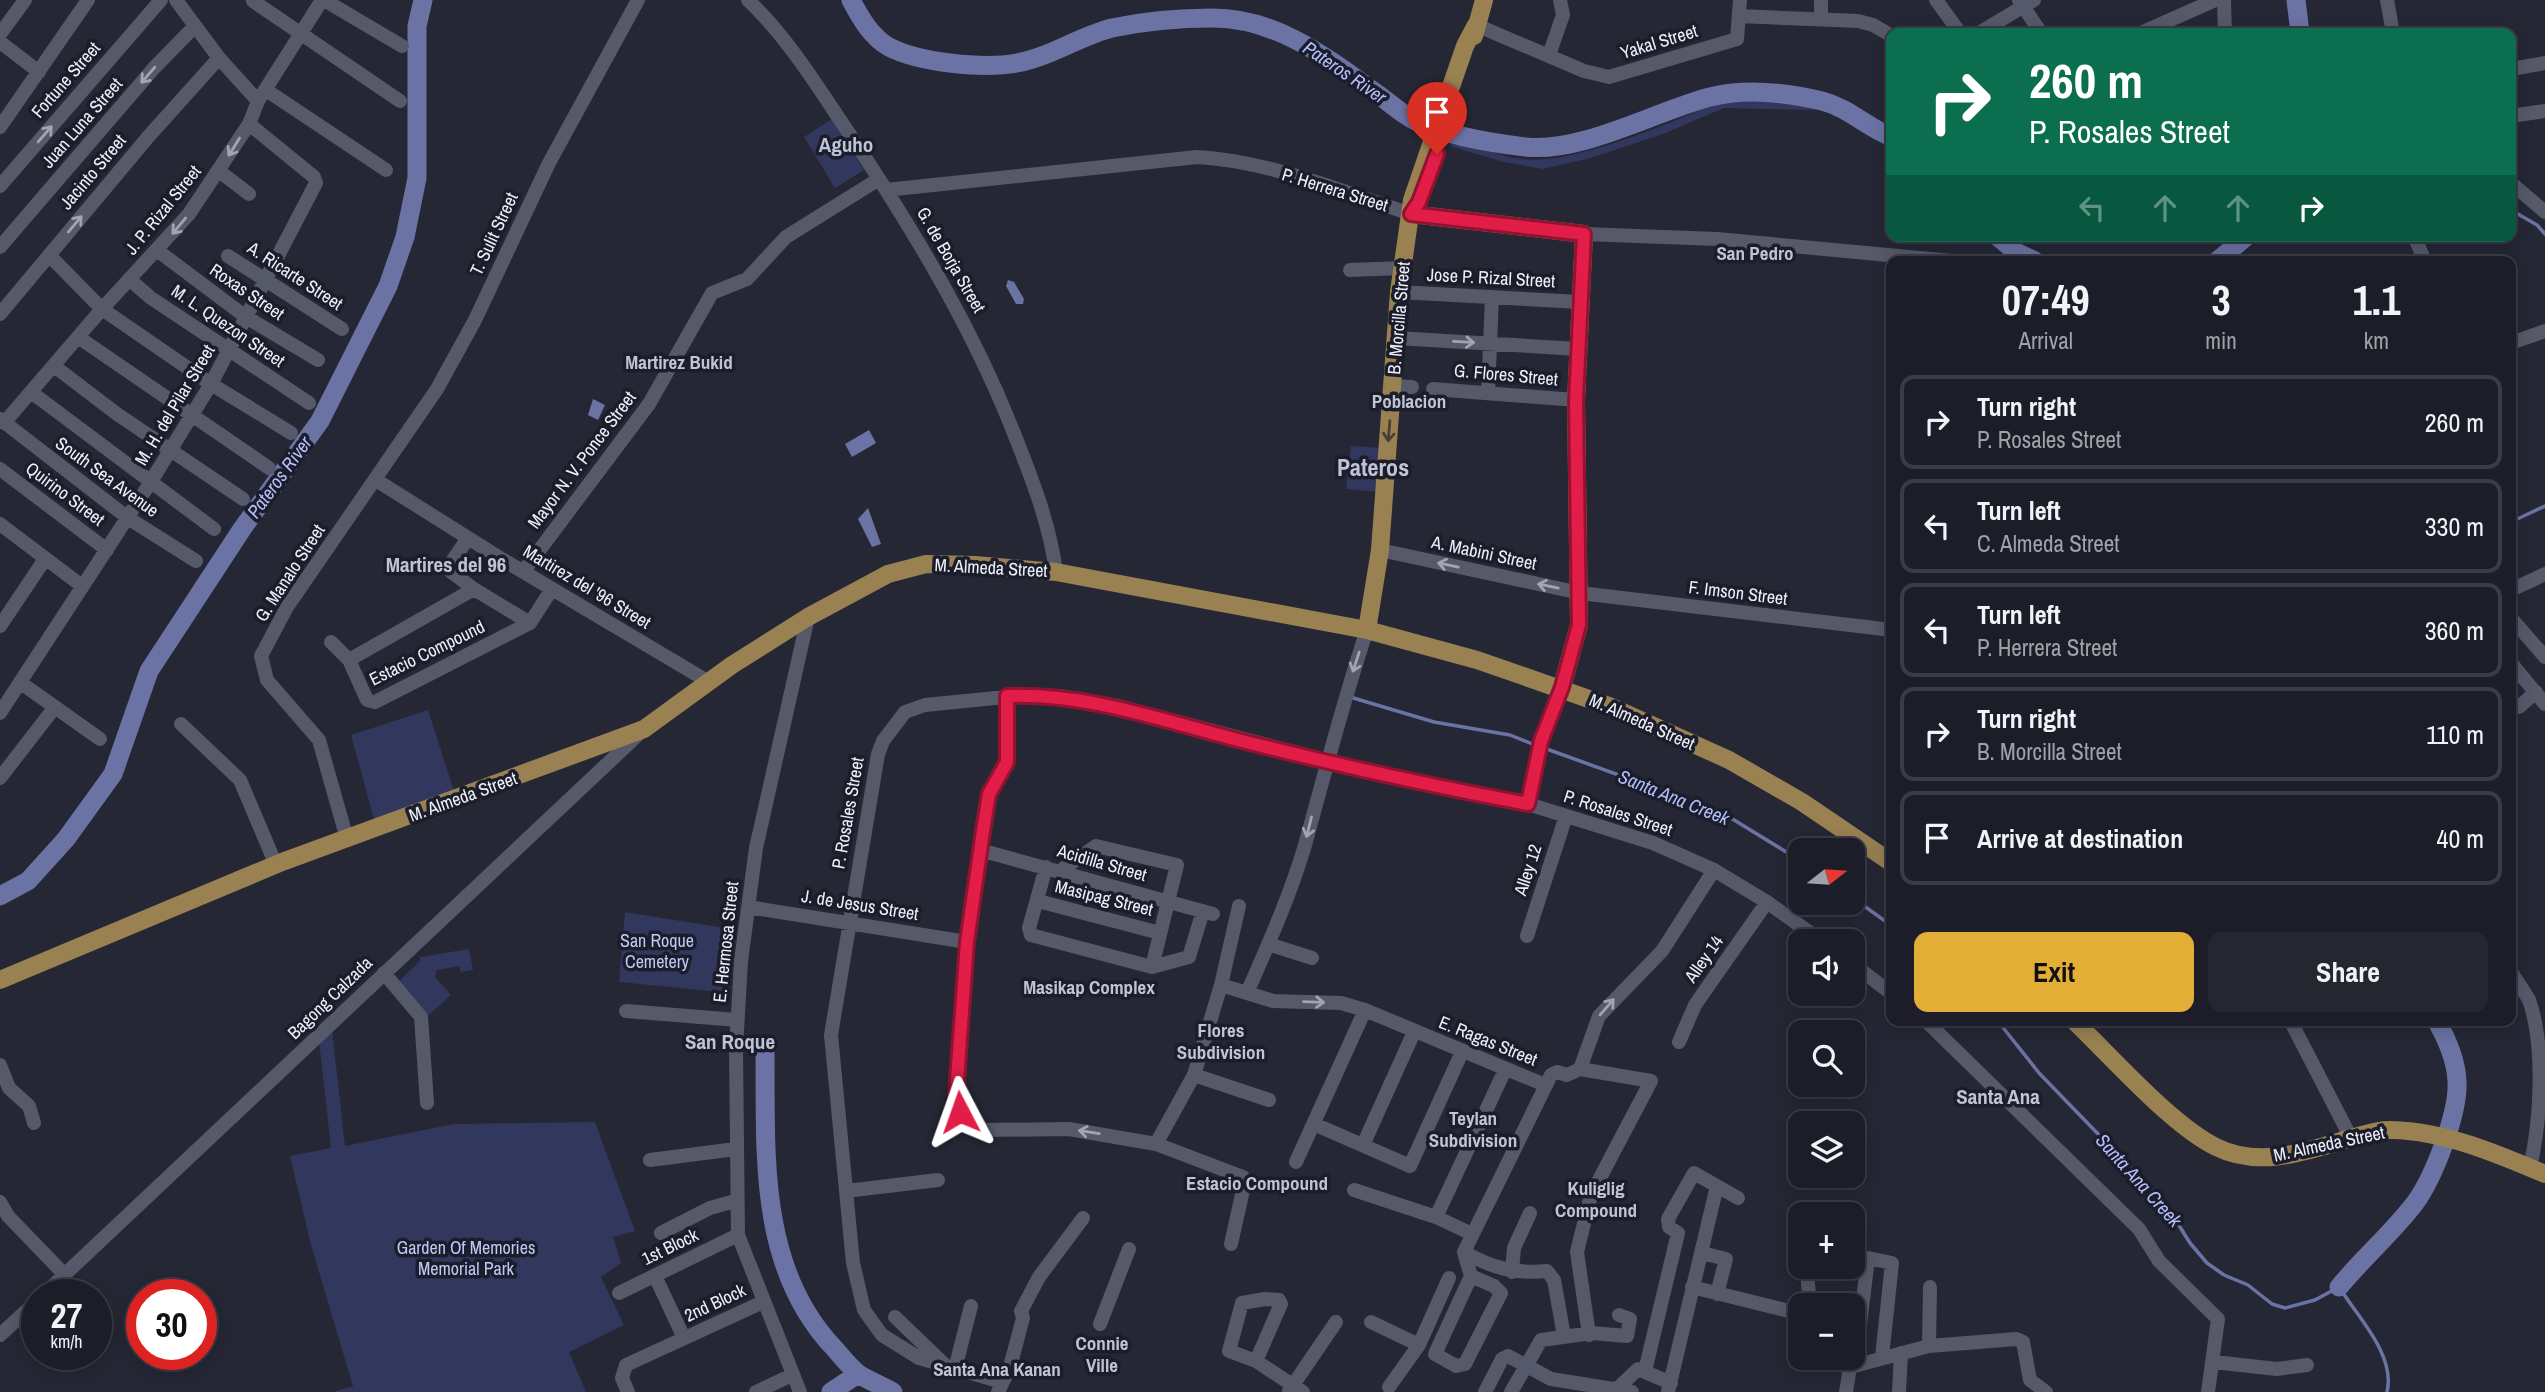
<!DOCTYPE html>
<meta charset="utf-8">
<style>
body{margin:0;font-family:"Archivo Narrow",sans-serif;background:#252630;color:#f1f3f6;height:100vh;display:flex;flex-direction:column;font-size:26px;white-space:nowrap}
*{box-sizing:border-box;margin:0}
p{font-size:23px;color:#a0a2a8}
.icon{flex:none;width:38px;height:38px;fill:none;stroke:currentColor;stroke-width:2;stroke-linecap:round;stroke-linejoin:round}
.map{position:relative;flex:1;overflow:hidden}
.details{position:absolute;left:1886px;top:256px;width:630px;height:770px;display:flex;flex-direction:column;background:#1c1d28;border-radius:14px;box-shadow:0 4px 18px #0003,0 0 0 2px #3a3b45}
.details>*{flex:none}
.banner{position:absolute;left:1886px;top:28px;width:630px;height:214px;border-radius:14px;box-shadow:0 4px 18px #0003,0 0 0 2px #3a3b45;background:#0b6e4f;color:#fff;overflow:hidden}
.needle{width:46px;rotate:73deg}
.tools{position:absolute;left:1788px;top:838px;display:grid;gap:14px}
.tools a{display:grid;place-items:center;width:77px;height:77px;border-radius:14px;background:#1c1d28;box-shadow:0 4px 18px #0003,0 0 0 2px #3a3b45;font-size:35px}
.speed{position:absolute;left:21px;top:1279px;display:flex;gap:14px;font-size:35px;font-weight:700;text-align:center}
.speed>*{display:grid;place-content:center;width:91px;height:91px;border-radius:50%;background:#1c1d28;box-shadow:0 4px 18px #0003,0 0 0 2px #3a3b45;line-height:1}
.speed small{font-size:18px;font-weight:400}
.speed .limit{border:10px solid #d22;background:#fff;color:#111}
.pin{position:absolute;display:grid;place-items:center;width:60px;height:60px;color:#fff;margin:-72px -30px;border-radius:50% 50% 50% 0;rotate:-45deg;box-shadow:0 0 7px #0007}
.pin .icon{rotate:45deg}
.me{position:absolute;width:77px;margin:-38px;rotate:356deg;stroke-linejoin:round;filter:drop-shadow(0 0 5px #0008)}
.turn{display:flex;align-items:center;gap:24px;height:147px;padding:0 28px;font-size:32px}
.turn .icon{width:91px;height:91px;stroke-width:2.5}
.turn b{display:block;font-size:49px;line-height:60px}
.lanes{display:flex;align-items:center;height:66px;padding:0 28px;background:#0003;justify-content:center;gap:35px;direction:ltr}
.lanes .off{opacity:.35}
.eta{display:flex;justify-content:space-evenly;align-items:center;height:119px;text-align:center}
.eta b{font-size:42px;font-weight:700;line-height:49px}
.action{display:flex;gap:14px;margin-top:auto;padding:14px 28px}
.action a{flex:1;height:80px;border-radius:14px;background:#e3ae35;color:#111;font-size:28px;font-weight:700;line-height:80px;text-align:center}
.action a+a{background:#252630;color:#f1f3f6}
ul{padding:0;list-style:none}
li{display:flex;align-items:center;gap:21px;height:94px;margin:0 14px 10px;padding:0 14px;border:4px solid #3a3b45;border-radius:14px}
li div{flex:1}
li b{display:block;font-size:26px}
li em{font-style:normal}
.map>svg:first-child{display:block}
.green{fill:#32375d}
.water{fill:#6b73a4}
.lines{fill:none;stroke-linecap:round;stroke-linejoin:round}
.stream{stroke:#6b73a4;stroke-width:3.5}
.river{stroke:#6b73a4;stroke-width:19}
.minor{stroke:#565969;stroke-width:14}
.major{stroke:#998152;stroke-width:18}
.oneway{stroke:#a2a4b1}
.oneway2{stroke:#474039}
.route-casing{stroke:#92132f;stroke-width:18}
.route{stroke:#e11d48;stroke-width:12}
.labels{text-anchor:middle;stroke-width:7;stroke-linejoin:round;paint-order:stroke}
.street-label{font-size:18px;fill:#edeff9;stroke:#1b1d2b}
.park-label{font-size:18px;fill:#c0c9f6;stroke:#1b1d2b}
.water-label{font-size:19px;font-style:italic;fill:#b4bffb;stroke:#1b1d2b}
.neighbourhood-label{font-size:19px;font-weight:bold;fill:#bfc3d6;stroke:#1b1d2b}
.quarter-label{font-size:21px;font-weight:bold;fill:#bfc3d6;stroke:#1b1d2b}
.district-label{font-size:24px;font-weight:bold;fill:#bfc3d6;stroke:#1b1d2b}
</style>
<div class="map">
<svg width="2545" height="1392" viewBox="0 0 2545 1392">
<rect width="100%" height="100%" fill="#252735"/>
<path class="green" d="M1728,98L1811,103L1815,104L1814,110L1724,108L1663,134L1591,158L1543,169L1503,162L1450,146L1454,138C1475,145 1498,156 1521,159C1573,166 1678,120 1728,98Z
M832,119L864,170L835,188L804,137Z
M1351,446L1383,448L1379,492L1346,489Z
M428,710L454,791L374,819L351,735Z
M625,912L737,930L730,993L619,982Z
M469,949L473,970L461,972L459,966L437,970L435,977L451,995L428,1016L398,982L420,961V957Z
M332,1029L345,1146L453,1124L595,1122L635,1231L613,1237L621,1263L601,1277L624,1325L569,1352L586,1392H333L353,1386L311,1245L290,1156L331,1148L319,1041Z"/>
<path class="water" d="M1008,280L1014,282L1024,299L1023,304H1016L1006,286Z
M593,399L605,405L598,420L588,415Z
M869,430L876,443L852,457L845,444Z
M868,508L881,544L872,547L858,519Z"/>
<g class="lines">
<path class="stream" d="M2511,210L2537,225L2545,234
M2511,522L2545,506
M1350,697L1434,722L1510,735L1535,745
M1544,748L1721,812L1801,861
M1853,898L1892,926
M1997,1020L2039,1073L2165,1203L2190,1243L2207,1263L2224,1275L2248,1285L2272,1304L2285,1308L2315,1300L2339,1287C2357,1316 2396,1355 2387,1392"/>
<path class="river" d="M851,0C860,17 871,37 889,47C920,63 983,69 1017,63C1050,57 1080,36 1112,28C1145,21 1180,18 1213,18C1278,18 1330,60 1379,95C1391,104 1403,115 1416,121C1448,136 1491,143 1526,147C1582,153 1656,111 1710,97C1745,88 1788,93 1822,101C1850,108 1867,128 1892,137
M2296,0L2300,33
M1997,236L2016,252L2035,261
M2217,261L2247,236
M0,896L28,881L66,839L113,774L149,671L242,529L320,421L388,286L405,237L417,178V26L423,0
M765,1048C766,1152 757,1267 834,1348C842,1357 850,1368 860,1375C870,1381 882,1386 893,1392
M2339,1287C2363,1258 2392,1233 2415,1203C2434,1177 2459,1112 2457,1081C2456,1059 2447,1039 2436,1020
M831,1392L858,1374"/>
<path class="minor" d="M176,0L219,58L258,101
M324,0L402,46
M748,0C791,41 820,91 853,139C917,236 975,332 1017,441C1034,484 1050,526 1056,572
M1936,0L1960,33
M2019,0L2041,33
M2224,0L2225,33
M2387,0L2393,33
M253,1L400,101
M1739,16L1858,21L1873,25L1892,36
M1821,18V0
M1476,25L1584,71L1609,77L1737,39L1740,0
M1979,33L2034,0
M2141,33L2215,0
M0,34L25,0
M0,42L39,72
M1549,55L1563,15L1560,0
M2511,69L2545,63
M266,90L386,170
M2511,116L2545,111
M0,127L88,0
M219,171L249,194
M2511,183L2545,212
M0,186L161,0
M886,190L1197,157C1270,161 1343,192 1411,214
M1584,234L1717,239L1952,261
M2414,236L2425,261
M0,247L154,68L195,26
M158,251L246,317L318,360
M49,255L102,309L211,384L291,433
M228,256L342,329
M1350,270L1402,268
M129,279L151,298L309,403
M1399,292L1580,302
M0,314L148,137L219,58
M78,337L269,468
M1396,338L1578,349
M2511,343L2545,331
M54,366L117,414L243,499
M1393,386L1412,387
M1433,389L1576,400
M31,392L214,529
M1488,393L1492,297
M0,419L128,518L196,561
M4,423L102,309L189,214L249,124L258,101L322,0
M0,469L107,550
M376,480L500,558L709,682
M0,524L82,586
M468,538L453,560L450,571L474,589
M1380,550L1580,593L1892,630
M523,572L649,404L712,293L747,279L786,237L879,179
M2511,590L2545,574
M2511,618L2545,657
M0,626L45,559
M331,642L349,660L367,700L375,702L530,623L552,589
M349,660L474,589L530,623
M2511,663L2545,704
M21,683L100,739
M1007,696V762L989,794L967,942L958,1060L956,1102L960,1112L973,1125L986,1130L1069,1129L1156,1144L1243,1177L1245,1181L1231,1244
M2519,707L2536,692
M0,713L150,483L211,384L316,183L314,177L249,124
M181,724L240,780L276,865
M0,778L55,707
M1528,804L1540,741L1562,687
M347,839L319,740L267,680L261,656L287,607L437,389L475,320L549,163L638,0
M980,850L1213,914
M1046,867L1029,928L1031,935L1152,967L1189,957L1203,911
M1060,871L1096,846L1177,865L1152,967
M1038,901L1160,933
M748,907L967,942
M1527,936L1566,816
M1268,944L1312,958
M1853,964L1892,994
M2511,972C2517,981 2524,991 2529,1000C2545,1045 2541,1121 2530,1167
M384,973L421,1017L427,1103
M1221,985L1273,1001L1341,1003L1365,1010L1545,1085
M1247,993C1268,945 1290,896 1305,845C1325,773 1343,701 1367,630
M626,1011L737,1020
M1925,1020L2139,1229L2159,1261L2218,1319L2208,1392
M2290,1020L2351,1138
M1679,1042L1695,1005L1767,902
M0,1065L9,1088L29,1106L34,1123
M1580,1069L1651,1081L1591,1195L1577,1252L1589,1335
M1194,1075L1269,1100
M1314,1124L1410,1166L1462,1052
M1156,1144L1194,1075L1221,985L1239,906
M1363,1145L1414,1032
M650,1160L736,1149
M1296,1162L1365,1010
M1354,1190L1436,1217L1472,1234
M846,1191L938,1180
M0,1202L8,1216L64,1274
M1436,1217L1505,1070
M661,1233L710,1208L735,1201
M1464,1252L1551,1075L1557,1072L1567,1075L1580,1069L1599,1016L1662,951L1714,870
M1464,1252L1471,1276L1494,1286L1501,1293L1465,1364L1456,1366L1435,1354L1471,1276
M1464,1252C1492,1268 1515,1274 1547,1271L1554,1280L1564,1336
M1702,1253L1726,1259L1717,1294
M1512,1272L1514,1248L1530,1213
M655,1276L684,1338
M1808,1283L1810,1306
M1692,1287L1801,1314
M619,1293L738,1235
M43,1295L641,732
M895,1317L944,1364
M1371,1322L1419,1345
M1100,1324L1129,1249
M1860,1325L1868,1258L1892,1263L1882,1357
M0,1335L37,1301
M1929,1346L1930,1287
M1256,1361L1281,1304L1279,1300L1265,1299L1242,1303L1229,1351L1256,1361L1303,1392
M2214,1362L2277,1369L2307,1365
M955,1369L971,1306
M1645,1371L1678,1233L1669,1227L1668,1219L1694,1173L1738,1198
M1002,1382L919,1358L882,1335L864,1310L853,1263L831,1035L878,754L883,741L905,712L925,705L1026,695L1060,696L1118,706L1328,761L1426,785L1528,804L1653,843L1714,870L1767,902L1823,942
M1389,1387L1419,1345L1449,1278
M1617,1389L1638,1369L1671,1383
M1289,1391L1336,1322
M628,1392L622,1378L626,1365L763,1302
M756,1392L792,1375
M800,1392L738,1235L736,1049L741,961L756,848L808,617
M998,1392L1010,1367L1023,1318L1021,1311L1039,1277L1083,1218
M1485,1392L1502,1359L1508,1356L1551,1379L1632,1392
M1511,1392L1541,1340L1592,1333L1627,1336L1630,1319L1619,1315
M1668,1392L1717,1186
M1846,1392L1850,1367L1929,1346L2016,1339L2023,1342L2030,1380L2046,1392
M1899,1392L1901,1353"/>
<path class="major" d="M1474,36L1484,0
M1411,214L1584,234L1576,400L1579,625L1562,687
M1367,630L1380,550L1399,292L1412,200L1465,46L1476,25
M0,980L282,862L644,729L732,665L808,617L888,574L926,564L975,565L1056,572L1367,630L1477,660L1609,706L1729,760L1802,802L1892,863
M2073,1020C2111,1056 2171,1125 2216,1147C2260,1169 2307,1151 2351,1138C2364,1135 2378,1129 2392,1130C2444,1131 2498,1154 2545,1174"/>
</g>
<defs><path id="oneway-shaft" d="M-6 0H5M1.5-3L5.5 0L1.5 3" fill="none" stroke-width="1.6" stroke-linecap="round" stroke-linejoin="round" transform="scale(1.75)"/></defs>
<g class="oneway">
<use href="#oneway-shaft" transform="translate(148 75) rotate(131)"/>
<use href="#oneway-shaft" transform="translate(45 134) rotate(-49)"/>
<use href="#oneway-shaft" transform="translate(234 147) rotate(122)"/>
<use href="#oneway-shaft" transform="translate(75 224) rotate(-50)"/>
<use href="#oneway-shaft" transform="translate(179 226) rotate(130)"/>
<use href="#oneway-shaft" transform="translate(1464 342) rotate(3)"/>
<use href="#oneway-shaft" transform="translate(1448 565) rotate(-168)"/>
<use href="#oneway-shaft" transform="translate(1548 586) rotate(-168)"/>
<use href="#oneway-shaft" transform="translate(1356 662) rotate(108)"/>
<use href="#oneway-shaft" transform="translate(1309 827) rotate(104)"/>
<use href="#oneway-shaft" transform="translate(1314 1002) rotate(2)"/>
<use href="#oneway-shaft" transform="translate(1607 1007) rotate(-49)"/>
<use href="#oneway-shaft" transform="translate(1089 1132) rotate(-171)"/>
</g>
<use class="oneway2" href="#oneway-shaft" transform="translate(1389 431) rotate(95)"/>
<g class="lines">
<g class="route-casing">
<path id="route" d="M960,1112L956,1102L957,1081L967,942L983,831L989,794L1007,762V696C1089,693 1163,721 1242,741C1336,765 1432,786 1528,804L1541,741L1562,687L1579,625L1576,400L1584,234L1411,214L1419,202L1437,154"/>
</g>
<use href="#route" class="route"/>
</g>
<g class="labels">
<g class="street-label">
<text transform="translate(1659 42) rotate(-17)" y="6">Yakal Street</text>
<text transform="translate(66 80) rotate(-49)" y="6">Fortune Street</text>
<text transform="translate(82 123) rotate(-49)" y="6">Juan Luna Street</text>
<text transform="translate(93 172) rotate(-50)" y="6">Jacinto Street</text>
<text transform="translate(1335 190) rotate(17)" y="6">P. Herrera Street</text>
<text transform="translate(163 210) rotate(-51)" y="6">J. P. Rizal Street</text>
<text transform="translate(494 234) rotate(-65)" y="6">T. Sulit Street</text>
<text transform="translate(951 260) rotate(60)" y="6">G. de Borja Street</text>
<text transform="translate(295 276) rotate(33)" y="6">A. Ricarte Street</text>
<text transform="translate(1491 278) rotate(3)" y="6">Jose P. Rizal Street</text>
<text transform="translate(247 292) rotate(34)" y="6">Roxas Street</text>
<text transform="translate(1399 318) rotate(-85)" y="6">B. Morcilla Street</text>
<text transform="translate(228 326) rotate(34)" y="6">M. L. Quezon Street</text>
<text transform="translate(1506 375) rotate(5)" y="6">G. Flores Street</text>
<text transform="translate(175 405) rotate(-59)" y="6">M. H. del Pilar Street</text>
<text transform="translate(582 460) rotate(-53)" y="6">Mayor N. V. Ponce Street</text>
<text transform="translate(107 477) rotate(36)" y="6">South Sea Avenue</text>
<text transform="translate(65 494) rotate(37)" y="6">Quirino Street</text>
<text transform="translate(1484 553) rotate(12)" y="6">A. Mabini Street</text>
<text transform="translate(991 568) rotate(3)" y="6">M. Almeda Street</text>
<text transform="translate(290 573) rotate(-57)" y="6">G. Manalo Street</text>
<text transform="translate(587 587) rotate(31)" y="6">Martirez del '96 Street</text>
<text transform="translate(1738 593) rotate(7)" y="6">F. Imson Street</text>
<text transform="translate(427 653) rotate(-26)" y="6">Estacio Compound</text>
<text transform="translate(1642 722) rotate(24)" y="6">M. Almeda Street</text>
<text transform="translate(463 797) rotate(-20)" y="6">M. Almeda Street</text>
<text transform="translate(848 813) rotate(-80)" y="6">P. Rosales Street</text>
<text transform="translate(1618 813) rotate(18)" y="6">P. Rosales Street</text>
<text transform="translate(1102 863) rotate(16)" y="6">Acidilla Street</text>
<text transform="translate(1528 870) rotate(-72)" y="6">Alley 12</text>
<text transform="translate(1104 898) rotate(14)" y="6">Masipag Street</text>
<text transform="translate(860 905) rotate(9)" y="6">J. de Jesus Street</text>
<text transform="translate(726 942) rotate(-84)" y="6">E. Hermosa Street</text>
<text transform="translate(1704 959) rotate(-55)" y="6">Alley 14</text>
<text transform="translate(330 998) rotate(-44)" y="6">Bagong Calzada</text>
<text transform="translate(1488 1041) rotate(22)" y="6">E. Ragas Street</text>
<text transform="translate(2329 1144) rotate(-12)" y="6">M. Almeda Street</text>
<text transform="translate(670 1247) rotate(-26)" y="6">1st Block</text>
<text transform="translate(715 1303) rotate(-25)" y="6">2nd Block</text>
</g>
<g class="park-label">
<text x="657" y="947">San Roque<tspan x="657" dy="21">Cemetery</tspan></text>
<text x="466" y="1254">Garden Of Memories<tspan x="466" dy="21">Memorial Park</tspan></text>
</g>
<g class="water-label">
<text transform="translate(1345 72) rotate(34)" y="7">Pateros River</text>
<text transform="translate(279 477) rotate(-54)" y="7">Pateros River</text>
<text transform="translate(1674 797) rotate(22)" y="7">Santa Ana Creek</text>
<text transform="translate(2139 1180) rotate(48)" y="7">Santa Ana Creek</text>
</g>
<g class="neighbourhood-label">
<text x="1755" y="260">San Pedro</text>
<text x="679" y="369">Martirez Bukid</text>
<text x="1409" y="408">Poblacion</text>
<text x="1089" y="994">Masikap Complex</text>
<text x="1221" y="1037">Flores<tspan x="1221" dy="22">Subdivision</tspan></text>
<text x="1473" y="1125">Teylan<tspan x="1473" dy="22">Subdivision</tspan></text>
<text x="1257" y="1190">Estacio Compound</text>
<text x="1596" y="1195">Kuliglig<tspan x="1596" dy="22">Compound</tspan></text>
<text x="1102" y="1350">Connie<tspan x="1102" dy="22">Ville</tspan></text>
<text x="997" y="1376">Santa Ana Kanan</text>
</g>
<g class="quarter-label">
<text x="846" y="152">Aguho</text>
<text x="446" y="572">Martires del 96</text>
<text x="730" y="1049">San Roque</text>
<text x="1998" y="1104">Santa Ana</text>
</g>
<g class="district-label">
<text x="1373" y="476">Pateros</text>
</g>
</g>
</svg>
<div class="tools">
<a><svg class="needle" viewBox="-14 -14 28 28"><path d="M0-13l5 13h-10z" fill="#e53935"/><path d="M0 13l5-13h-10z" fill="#a0a2a8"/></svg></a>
<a><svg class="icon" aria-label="sound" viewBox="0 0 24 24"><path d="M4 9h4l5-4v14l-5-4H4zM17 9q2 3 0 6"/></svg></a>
<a><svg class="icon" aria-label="search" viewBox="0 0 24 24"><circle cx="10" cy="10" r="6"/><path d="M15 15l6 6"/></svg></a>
<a><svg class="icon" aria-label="layers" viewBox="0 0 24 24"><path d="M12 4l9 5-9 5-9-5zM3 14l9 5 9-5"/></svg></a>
<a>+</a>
<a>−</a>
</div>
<div class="speed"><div>27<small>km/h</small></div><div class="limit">30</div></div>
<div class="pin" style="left:1437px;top:154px;background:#d93025"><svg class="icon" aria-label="arrive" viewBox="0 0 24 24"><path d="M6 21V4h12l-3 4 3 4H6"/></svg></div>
<svg class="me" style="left:960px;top:1112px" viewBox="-20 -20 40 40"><path d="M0-17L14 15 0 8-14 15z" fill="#e11d48" stroke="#fff" stroke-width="4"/></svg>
<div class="banner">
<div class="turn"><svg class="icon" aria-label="right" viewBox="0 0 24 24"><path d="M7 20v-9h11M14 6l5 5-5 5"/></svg><div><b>260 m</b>P. Rosales Street</div></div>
<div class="lanes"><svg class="icon off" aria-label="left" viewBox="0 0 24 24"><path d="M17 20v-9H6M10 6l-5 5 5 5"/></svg><svg class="icon off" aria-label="ahead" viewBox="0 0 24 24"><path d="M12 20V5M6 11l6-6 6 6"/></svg><svg class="icon off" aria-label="ahead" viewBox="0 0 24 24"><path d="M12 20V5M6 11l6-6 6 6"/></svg><svg class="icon" aria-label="right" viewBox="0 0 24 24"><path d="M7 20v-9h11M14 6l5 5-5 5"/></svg></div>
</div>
<section class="details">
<div class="eta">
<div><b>07:49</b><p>Arrival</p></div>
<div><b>3</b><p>min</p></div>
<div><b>1.1</b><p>km</p></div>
</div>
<ul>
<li><svg class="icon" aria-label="right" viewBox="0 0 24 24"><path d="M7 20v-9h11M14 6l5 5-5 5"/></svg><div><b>Turn right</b><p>P. Rosales Street</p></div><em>260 m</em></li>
<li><svg class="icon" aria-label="left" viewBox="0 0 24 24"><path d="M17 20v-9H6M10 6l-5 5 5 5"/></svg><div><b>Turn left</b><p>C. Almeda Street</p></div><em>330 m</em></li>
<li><svg class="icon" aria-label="left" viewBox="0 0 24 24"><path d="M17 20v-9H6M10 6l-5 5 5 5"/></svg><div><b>Turn left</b><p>P. Herrera Street</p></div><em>360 m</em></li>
<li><svg class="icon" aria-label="right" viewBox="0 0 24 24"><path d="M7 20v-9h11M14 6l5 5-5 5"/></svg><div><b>Turn right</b><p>B. Morcilla Street</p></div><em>110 m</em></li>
<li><svg class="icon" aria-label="arrive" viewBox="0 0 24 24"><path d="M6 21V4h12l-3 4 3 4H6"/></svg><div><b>Arrive at destination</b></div><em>40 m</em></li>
</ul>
<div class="action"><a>Exit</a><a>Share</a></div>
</section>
</div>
